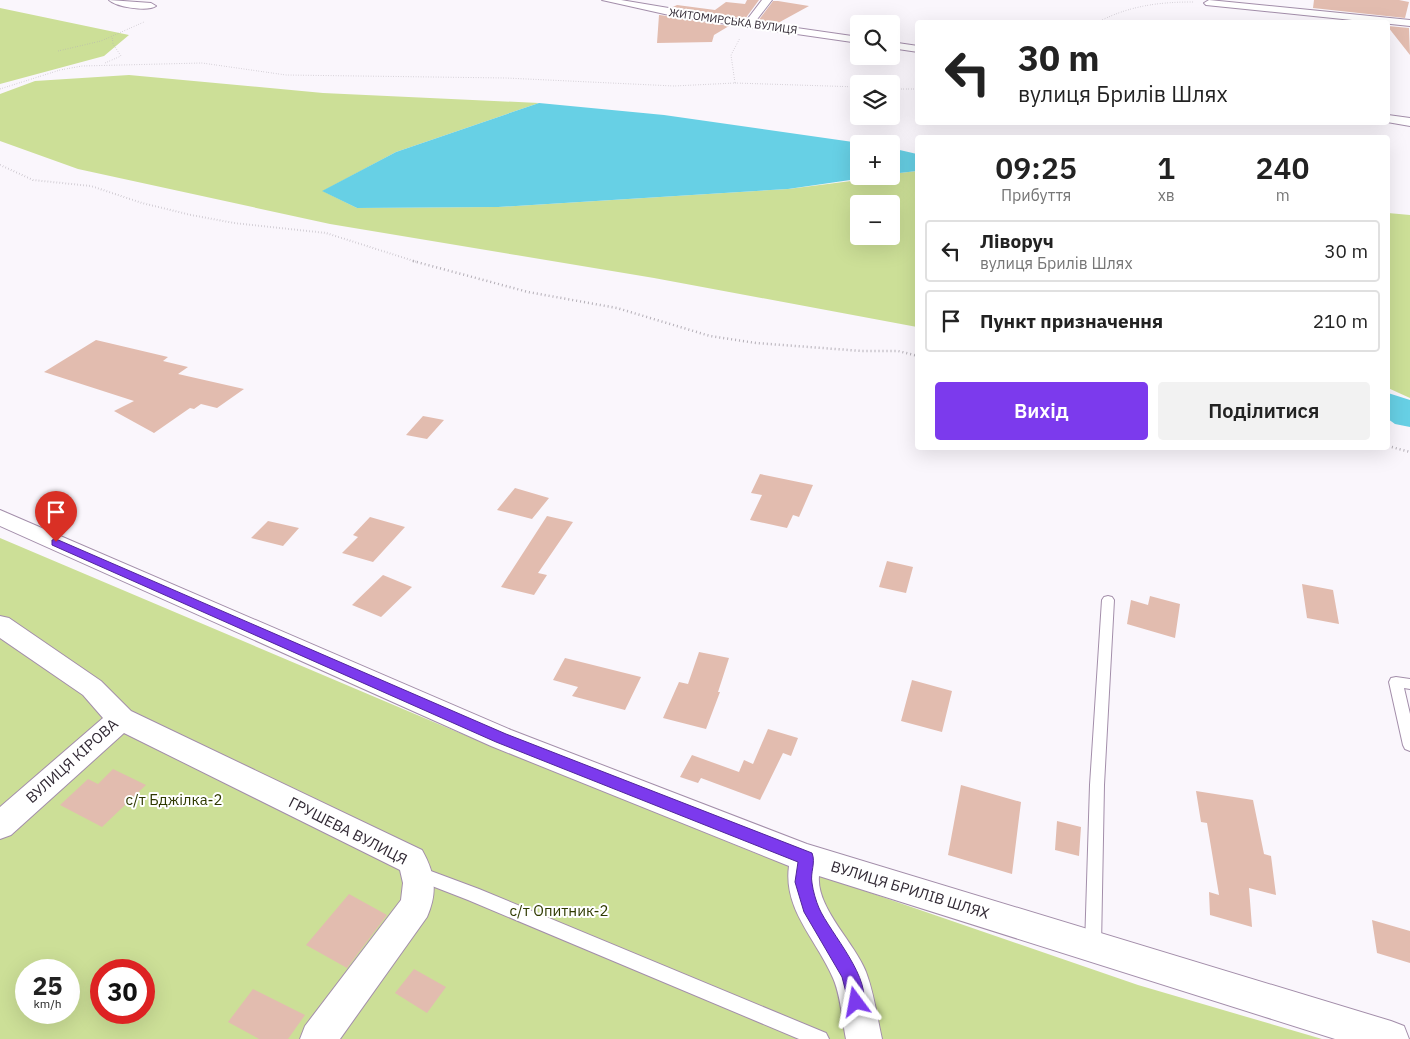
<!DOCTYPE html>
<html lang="uk">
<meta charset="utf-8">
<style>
body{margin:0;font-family:"IBM Plex Sans",sans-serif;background:#f2f2f2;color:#222;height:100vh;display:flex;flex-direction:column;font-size:19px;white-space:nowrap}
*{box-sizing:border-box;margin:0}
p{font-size:16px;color:#767676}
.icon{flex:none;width:28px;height:28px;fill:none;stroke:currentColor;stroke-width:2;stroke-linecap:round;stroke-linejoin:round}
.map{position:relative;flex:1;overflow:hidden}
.sheet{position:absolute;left:915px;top:135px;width:475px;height:315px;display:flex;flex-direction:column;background:#fff;border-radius:5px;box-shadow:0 5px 20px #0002}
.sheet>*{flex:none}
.top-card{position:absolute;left:915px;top:20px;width:475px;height:105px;border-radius:5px;box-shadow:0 5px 20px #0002;background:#fff;color:#222;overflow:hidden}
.tools{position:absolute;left:850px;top:15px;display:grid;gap:10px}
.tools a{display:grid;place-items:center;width:50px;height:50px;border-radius:5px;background:#fff;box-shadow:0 5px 20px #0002;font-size:25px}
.speed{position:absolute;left:15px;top:959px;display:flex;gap:10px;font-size:25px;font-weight:700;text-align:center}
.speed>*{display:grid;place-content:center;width:65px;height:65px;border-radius:50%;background:#fff;box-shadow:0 5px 20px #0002;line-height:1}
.speed small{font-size:12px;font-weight:400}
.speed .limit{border:8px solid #d22;background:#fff;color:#111}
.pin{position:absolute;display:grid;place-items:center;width:42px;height:42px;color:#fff;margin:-51px -21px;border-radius:50% 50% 50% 0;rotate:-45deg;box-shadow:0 0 5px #0007}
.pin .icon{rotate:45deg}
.me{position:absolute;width:55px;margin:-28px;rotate:347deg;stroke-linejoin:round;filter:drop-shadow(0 0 4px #0008)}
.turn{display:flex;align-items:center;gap:18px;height:105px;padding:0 20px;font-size:22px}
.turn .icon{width:65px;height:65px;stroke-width:2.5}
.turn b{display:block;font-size:35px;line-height:42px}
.eta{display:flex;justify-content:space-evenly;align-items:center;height:85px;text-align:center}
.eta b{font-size:30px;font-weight:600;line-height:35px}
.cta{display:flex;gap:10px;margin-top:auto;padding:10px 20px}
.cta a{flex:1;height:58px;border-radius:5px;background:#7c3aed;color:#fff;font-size:20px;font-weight:600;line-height:58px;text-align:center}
.cta a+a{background:#f2f2f2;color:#222}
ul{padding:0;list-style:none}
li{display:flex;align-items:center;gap:15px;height:62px;margin:0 10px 8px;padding:0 10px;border:2px solid #e0e0e0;border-radius:5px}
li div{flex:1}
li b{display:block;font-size:19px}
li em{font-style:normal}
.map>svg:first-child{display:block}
.green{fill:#ccdf97;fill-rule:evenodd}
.water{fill:#67d0e5}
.building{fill:#e2bcaf}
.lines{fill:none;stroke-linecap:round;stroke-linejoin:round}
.service-casing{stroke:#a38eaa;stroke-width:2}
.minor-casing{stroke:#a38eaa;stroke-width:2}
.path-far2{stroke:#b4afb7;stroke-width:1;stroke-dasharray:0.5 2;stroke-linecap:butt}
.path-far1{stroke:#b4afb7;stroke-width:2;stroke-dasharray:0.5 2.5;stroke-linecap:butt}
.path{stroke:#b4afb7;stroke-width:2.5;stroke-dasharray:1 3;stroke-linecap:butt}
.service{fill:#fff;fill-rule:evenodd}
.minor{fill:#fff;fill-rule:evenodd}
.route{fill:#7c3aed;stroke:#51269a}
.labels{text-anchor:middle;stroke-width:4;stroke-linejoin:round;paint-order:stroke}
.far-street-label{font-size:11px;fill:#312934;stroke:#fff}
.near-street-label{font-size:15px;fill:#312934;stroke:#fff}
.near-park-label{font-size:15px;fill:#2f3a00;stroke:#fff}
</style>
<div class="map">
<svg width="1410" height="1039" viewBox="0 0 1410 1039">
<rect width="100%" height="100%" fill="#faf6fc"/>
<path class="green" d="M0,8L129,35L104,56L0,84Z
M129,75L323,93L539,103L396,152L323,191L357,208L498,207L788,189L891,176V174L917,171V327L654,278L330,224L78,169L0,141V94L35,81ZM859,204H891V236H859Z
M1388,213L1410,215V398L1388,388Z
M0,538L455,731L755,853L1138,985L1322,1039H0ZM26,970H69V1012H26ZM101,970H144V1012H101Z"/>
<path class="water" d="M539,103L664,115L867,144H859V176H878L788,189L498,207L357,208L322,191L396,152Z
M891,148L917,154V171L891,174Z
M1388,393L1410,400V427L1395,424L1388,419Z"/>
<path class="building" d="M747,0H759L745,19L673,7L677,5L715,10L726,2L745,4Z
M1314,0H1399L1409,2L1405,18L1313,8Z
M773,1H778L809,6L778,23L758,21Z
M659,15H660L729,26L714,35L712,42L657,43Z
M1388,26L1409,28L1410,55L1388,27Z
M96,340L168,357L163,361L188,367L178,374L244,389L217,408L201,404L194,409L190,408L154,433L114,411L134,401L44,372Z
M423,416L444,420L427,439L406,435Z
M760,474L813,485L799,517L793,515L787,528L750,520L762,495L751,493Z
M515,488L549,498L532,519L497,510Z
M547,516L573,522L538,573L547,575L534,595L501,587Z
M370,517L405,527L373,562L342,553L358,537L353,535Z
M268,521L299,528L283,546L251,538Z
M887,561L913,567L906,593L879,587Z
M383,575L412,587L381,617L352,605Z
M1302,584L1333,590L1339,624L1307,618Z
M1150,596L1180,604L1175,638L1127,624L1131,600L1148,605Z
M699,652L729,658L718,692H720L706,729L663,718L679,682L688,684Z
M565,658L641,677L625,710L572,696L578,687L553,680Z
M912,680L952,691L942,732L901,721Z
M768,729L798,738L791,756L783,753L760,800L701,778L698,783L680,777L692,755L739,772L744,760L753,764Z
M113,769L146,785L102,827L60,805L88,779L98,784Z
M961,785L1021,802L1012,874L948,855Z
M1196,791L1253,800L1264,854L1271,856L1276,895L1249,888L1252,927L1210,915L1209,892L1219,895L1207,823L1201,822Z
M1057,821L1081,827L1079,856L1055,850Z
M349,894L387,915L347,968L306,945Z
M1372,920L1410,931V963L1377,953Z
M414,969L446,987L427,1013L395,993Z
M253,989L305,1015L288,1039H259L228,1022Z"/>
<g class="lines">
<g class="service-casing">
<path id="service" d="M1108,596L1112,597L1114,600L1104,785L1101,946L1099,952L1093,954L1087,952L1085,946L1090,785L1102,600L1104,597Z
M1396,677L1410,679V689L1404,688L1410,714V751L1405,749L1403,745L1389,682L1391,678Z
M420,867L479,889L826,1033L829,1039H799L468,900L414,879L412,874L414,869Z"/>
</g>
<g class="minor-casing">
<path id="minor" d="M109,0L151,3L156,6C148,12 116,7 109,0Z
M602,0H621L746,21L762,0H772L755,22L859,37V43L678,17Z
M1209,0L1410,20V26L1206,5L1204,3Z
M891,42L918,46V52L891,48Z
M1388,115L1410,118V126L1387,122Z
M0,510L511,730L807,844L1391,1021L1404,1026L1409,1039H1335L819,876C816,908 855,943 866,972C874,993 877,1017 882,1039H846C842,1020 841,996 833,978C817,940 783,910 789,866L491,746L0,526Z
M0,616L9,618L101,681L131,711L422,850C435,873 438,892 427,917L340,1039H300L305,1026L401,900L403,883L400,870L124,733L11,835L0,839V807L103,718L83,695L0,638Z"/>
</g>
<path class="path-far2" d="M1098,22C1129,6 1158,2 1193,2
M58,51L101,41L144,22
M105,63L121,56L113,44L112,36
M735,83L859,87
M0,89L60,70L82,66L202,63L286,75L506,78L674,86L735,83L731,55L740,38
M891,89H918"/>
<path class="path-far1" d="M0,165L33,180L91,186L142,203L191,215L234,223L326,233L417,262"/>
<path class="path" d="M413,261L528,292L617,308L710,336L756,343L862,351H898L918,356
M1388,446L1410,452"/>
<use href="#service" class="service"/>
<use href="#minor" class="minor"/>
</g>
<path class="route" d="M56,539L506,734L812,853C816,863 810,872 812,883C813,891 816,901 819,908C830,933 874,980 862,1008L856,1010L850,1008L842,977L804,912L795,882L798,862L496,742L52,545V540Z"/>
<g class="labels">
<g class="far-street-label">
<text transform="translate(733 21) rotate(8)" y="4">ЖИТОМИРСЬКА ВУЛИЦЯ</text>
</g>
<g class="near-street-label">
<text transform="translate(72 761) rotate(-42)" y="5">ВУЛИЦЯ КІРОВА</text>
<text transform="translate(348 831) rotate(27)" y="5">ГРУШЕВА ВУЛИЦЯ</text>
<text transform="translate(910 890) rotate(17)" y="5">ВУЛИЦЯ БРИЛІВ ШЛЯХ</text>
</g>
<g class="near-park-label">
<text x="174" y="805">с/т Бджілка-2</text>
<text x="559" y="916">с/т Опитник-2</text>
</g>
</g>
</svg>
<div class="tools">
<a><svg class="icon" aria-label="search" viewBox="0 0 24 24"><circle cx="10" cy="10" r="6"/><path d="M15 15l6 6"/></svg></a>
<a><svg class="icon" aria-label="layers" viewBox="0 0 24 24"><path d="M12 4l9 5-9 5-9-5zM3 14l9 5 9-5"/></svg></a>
<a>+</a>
<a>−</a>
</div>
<div class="speed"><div>25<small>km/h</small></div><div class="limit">30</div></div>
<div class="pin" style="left:56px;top:542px;background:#d93025"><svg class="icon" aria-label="arrive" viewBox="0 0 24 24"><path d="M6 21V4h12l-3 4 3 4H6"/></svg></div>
<svg class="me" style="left:856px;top:1002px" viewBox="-20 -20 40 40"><path d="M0-17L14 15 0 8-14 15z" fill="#7c3aed" stroke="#fff" stroke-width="4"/></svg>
<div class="top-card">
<div class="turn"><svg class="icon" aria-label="left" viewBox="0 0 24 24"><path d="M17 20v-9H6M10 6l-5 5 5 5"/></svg><div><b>30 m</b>вулиця Брилів Шлях</div></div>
</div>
<section class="sheet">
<div class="eta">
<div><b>09:25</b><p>Прибуття</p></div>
<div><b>1</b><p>хв</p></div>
<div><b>240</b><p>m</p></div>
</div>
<ul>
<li><svg class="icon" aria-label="left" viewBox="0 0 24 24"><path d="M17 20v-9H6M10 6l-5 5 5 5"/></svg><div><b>Ліворуч</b><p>вулиця Брилів Шлях</p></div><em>30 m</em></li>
<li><svg class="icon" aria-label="arrive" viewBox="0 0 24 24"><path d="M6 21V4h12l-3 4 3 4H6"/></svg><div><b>Пункт призначення</b></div><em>210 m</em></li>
</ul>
<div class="cta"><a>Вихід</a><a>Поділитися</a></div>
</section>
</div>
